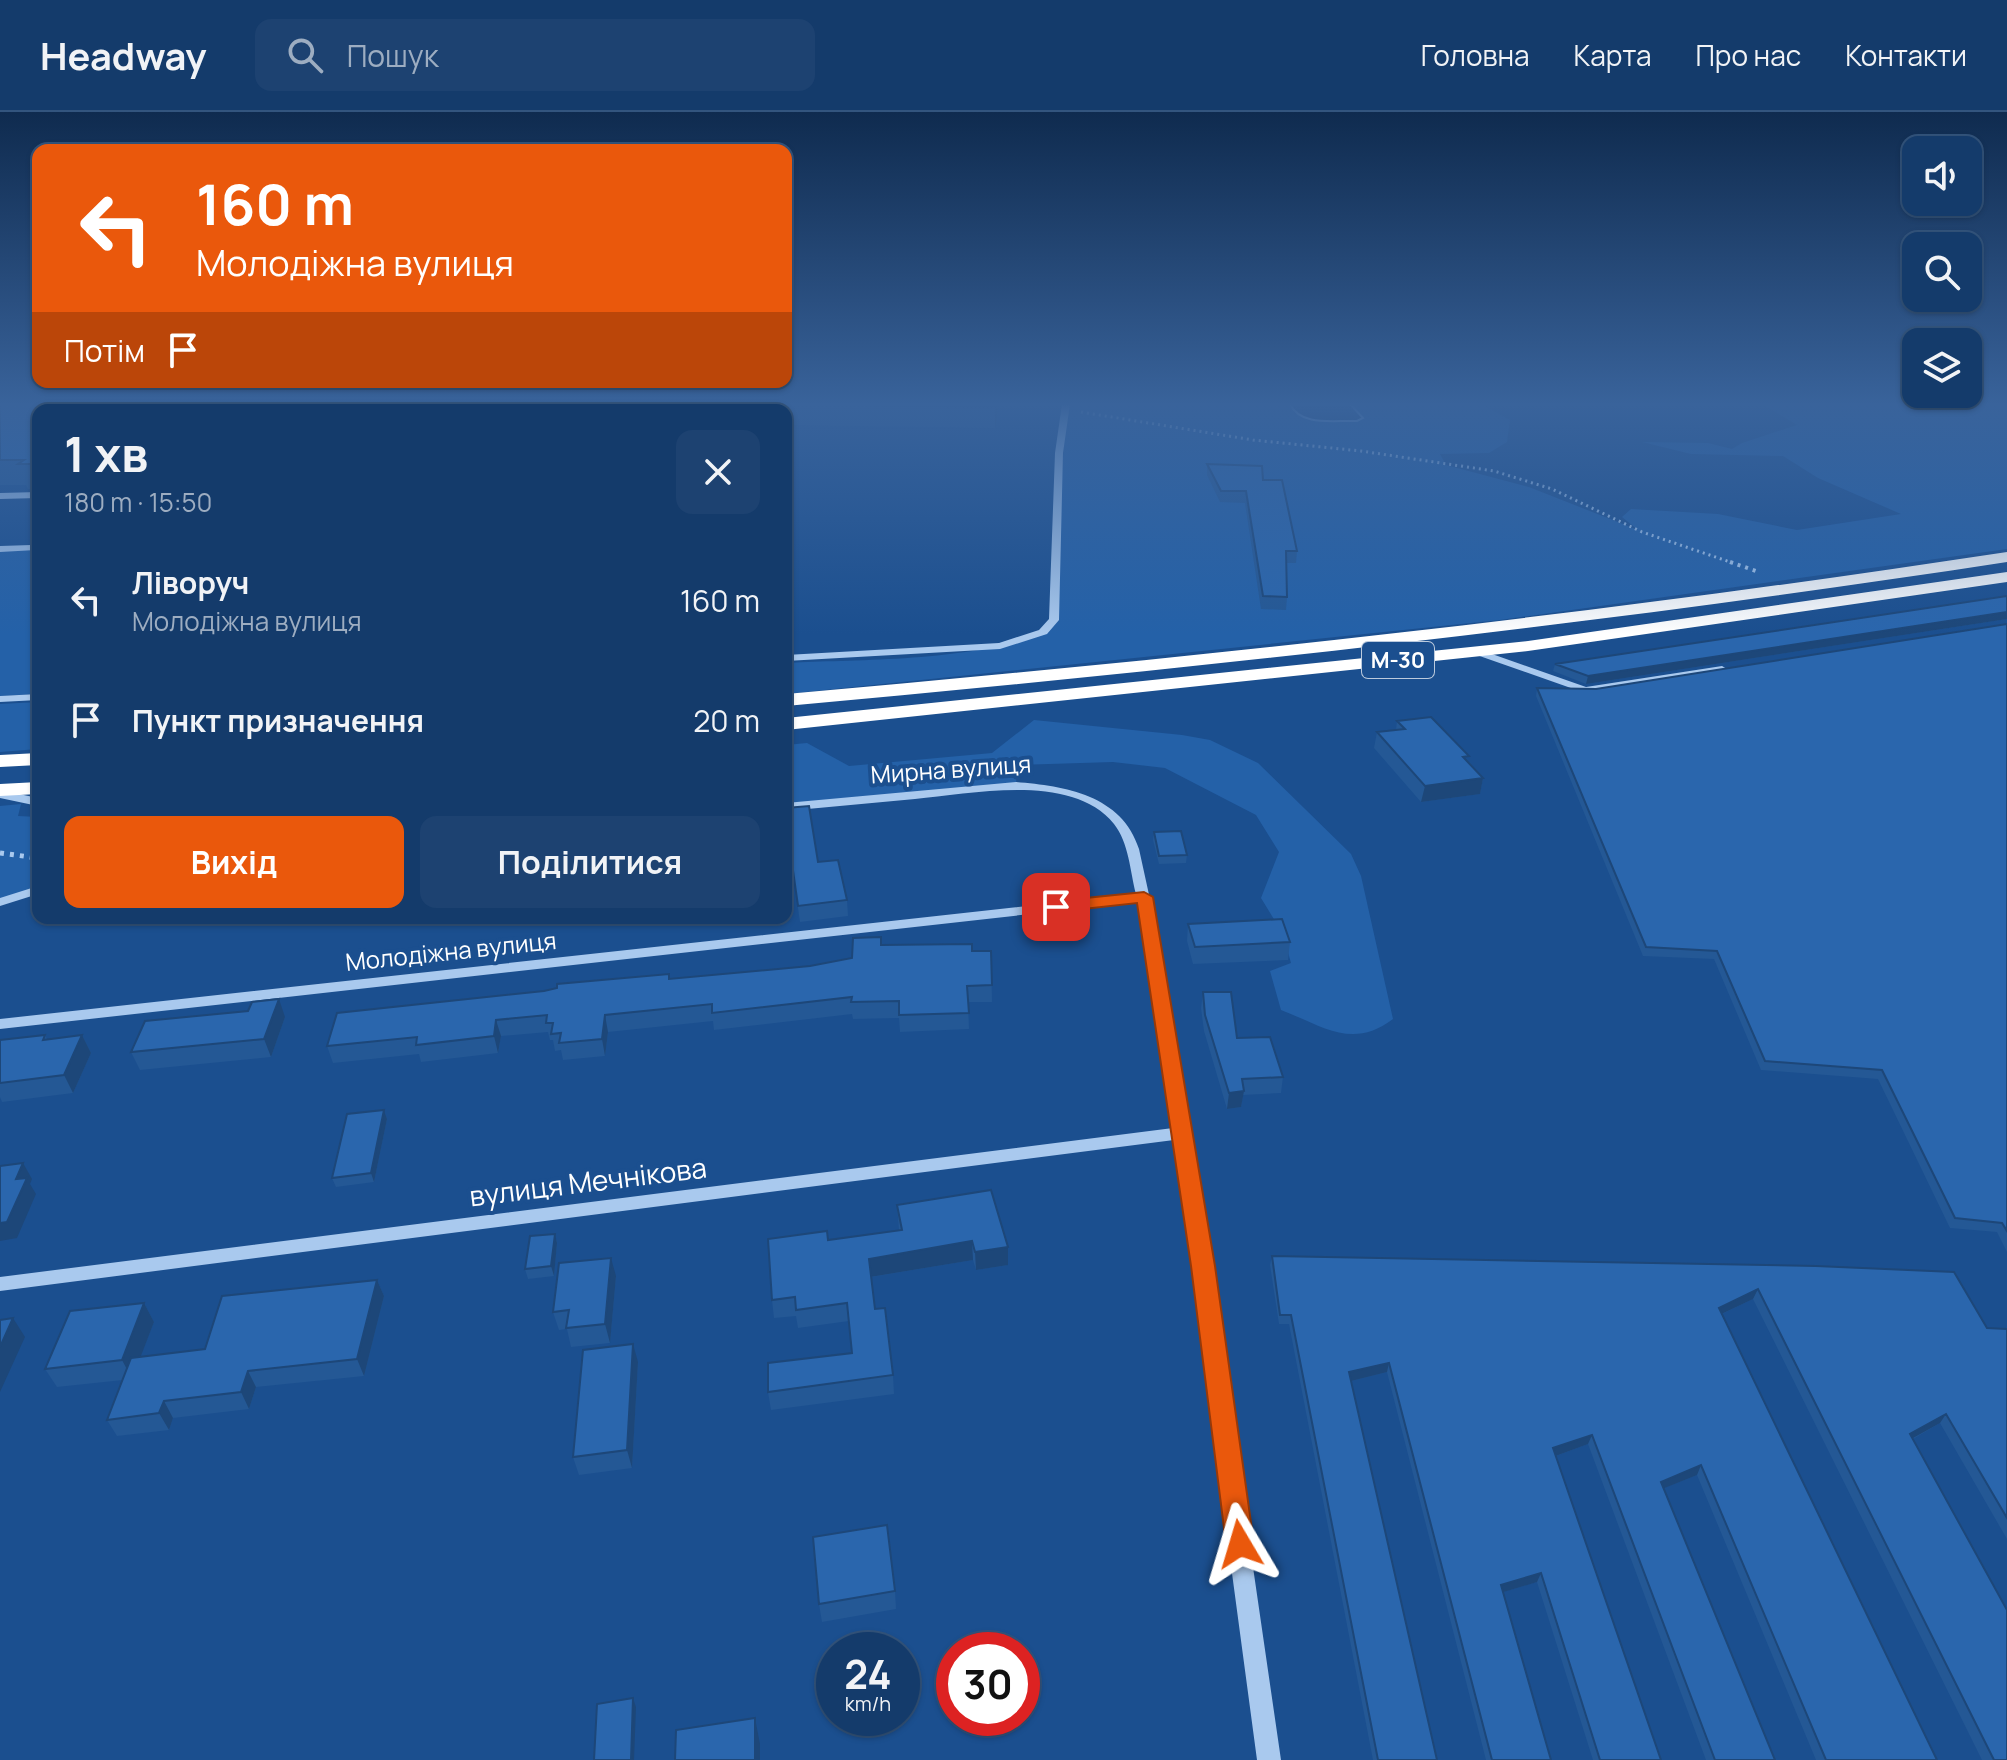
<!DOCTYPE html>
<html lang="uk">
<meta charset="utf-8">
<style>
body{margin:0;font-family:Manrope,sans-serif;background:#1d4271;color:#f1f3f6;height:100vh;display:flex;flex-direction:column;font-size:30px;white-space:nowrap}
*{box-sizing:border-box;margin:0}
p{font-size:26px;color:#9dadc1}
.icon{flex:none;width:44px;height:44px;fill:none;stroke:currentColor;stroke-width:2;stroke-linecap:round;stroke-linejoin:round}
.map{position:relative;flex:1;overflow:hidden}
.details{position:absolute;left:32px;top:292px;width:760px;height:520px;display:flex;flex-direction:column;background:#143b6b;border-radius:16px;box-shadow:0 2px 6px #0004,0 0 0 2px #33557e}
.details>*{flex:none}
.guide{position:absolute;left:32px;top:32px;width:760px;height:244px;border-radius:16px;box-shadow:0 2px 6px #0004,0 0 0 2px #33557e;background:#ea580c;color:#fff;overflow:hidden}
.controls{position:absolute;left:1902px;top:24px;display:grid;gap:16px}
.controls a{display:grid;place-items:center;width:80px;height:80px;border-radius:16px;background:#143b6b;box-shadow:0 2px 6px #0004,0 0 0 2px #33557e;font-size:40px}
.speed{position:absolute;left:816px;top:1520px;display:flex;gap:16px;font-size:40px;font-weight:700;text-align:center}
.speed>*{display:grid;place-content:center;width:104px;height:104px;border-radius:50%;background:#143b6b;box-shadow:0 2px 6px #0004,0 0 0 2px #33557e;line-height:1}
.speed small{font-size:20px;font-weight:400}
.speed .limit{border:12px solid #d22;background:#fff;color:#111}
.pin{position:absolute;display:grid;place-items:center;width:68px;height:68px;color:#fff;margin:-34px;border-radius:16px;box-shadow:0 4px 12px #0006}
.me{position:absolute;width:88px;margin:-44px;rotate:353deg;stroke-linejoin:round;filter:drop-shadow(0 0 6px #0008)}
.turn{display:flex;align-items:center;gap:28px;height:168px;padding:0 32px;font-size:36px}
.turn .icon{width:104px;height:104px;stroke-width:2.5}
.turn b{display:block;font-size:56px;line-height:68px}
.then{display:flex;align-items:center;height:76px;padding:0 32px;background:#0003;gap:16px;font-size:30px}
.round{display:grid;place-items:center;flex:none;width:84px;height:84px;border-radius:16px;background:#1d4271}
.headline{display:flex;align-items:center;justify-content:space-between;height:136px;padding:0 32px}
h1{font-size:48px;font-weight:700;line-height:60px}
.button{display:flex;gap:16px;margin-top:auto;padding:16px 32px}
.button a{flex:1;height:92px;border-radius:16px;background:#ea580c;color:#fff;font-size:32px;font-weight:700;line-height:92px;text-align:center}
.button a+a{background:#1d4271;color:#f1f3f6}
ul{padding:0;list-style:none}
li{display:flex;align-items:center;gap:24px;height:120px;padding:0 32px}
li div{flex:1}
li b{display:block;font-size:30px}
li em{font-style:normal}
header{display:flex;align-items:center;gap:48px;box-sizing:border-box;height:112px;padding:0 40px;background:#143b6b;border-bottom:2px solid #33557e}
header strong{font-size:38px}
nav{display:flex;gap:44px;margin-inline-start:auto;font-size:28px}
.search{width:560px;height:72px;background:#1d4271;display:flex;align-items:center;gap:20px;box-sizing:border-box;padding:0 28px;border-radius:16px;color:#9dadc1;font-size:30px}
.map>svg:first-child{display:block}
.green{fill:#2461a8}
.water{fill:#123a6d;stroke:#9cc4f0;stroke-width:2}
.lines{fill:none;stroke-linecap:round;stroke-linejoin:round}
.path-far2{stroke:#a9c9ee;stroke-width:3;stroke-dasharray:2 4;stroke-linecap:butt}
.path-far1{stroke:#a9c9ee;stroke-width:4;stroke-dasharray:3 5;stroke-linecap:butt}
.path{stroke:#a9c9ee;stroke-width:5;stroke-dasharray:4 6;stroke-linecap:butt}
.minor{fill:#a9c9ee;fill-rule:evenodd}
.highway{fill:#fff;fill-rule:evenodd}
.wall{fill:#245895}
.shaded-wall{fill:#1d4779}
.building{fill:#2a66ad;stroke:#1d4779;stroke-width:2}
.route{fill:#ea580c;stroke:#983908;stroke-width:2}
.labels{text-anchor:middle;stroke-width:8;stroke-linejoin:round;paint-order:stroke}
.shield{fill:#1b4f8f;stroke:#bbcadd;stroke-width:2}
.shield-label{font-size:22px;font-weight:bold;fill:#fff}
.street-label{font-size:24px;fill:#fff;stroke:#1b4f8f}
.near-street-label{font-size:28px;fill:#fff;stroke:#1b4f8f}
</style>
<header>
<strong>Headway</strong>
<div class="search"><svg class="icon" aria-label="search" viewBox="0 0 24 24"><circle cx="10" cy="10" r="6"/><path d="M15 15l6 6"/></svg>Пошук</div>
<nav><a>Головна</a><a>Карта</a><a>Про нас</a><a>Контакти</a></nav>
</header>
<div class="map">
<svg width="2007" height="1648" viewBox="0 0 2007 1648">
<rect width="100%" height="100%" fill="#1b4f8f"/>
<path class="green" d="M188,292H628L623,298H227L231,293Z
M1066,292H1290L1295,302L1363,306L1350,292H1481L1510,308L1507,330L1489,341L1440,342L1446,353L1529,375L1638,418L1622,405L1631,397L1718,402L1797,418L1901,402L1818,366L1783,344L1691,342L1642,330L1708,331L1732,337L1742,331L1797,313L1762,292H2007V437L1500,508L786,582V551C848,547 1014,552 1054,507Z
M38,436V582L0,584V437Z
M38,590V637L0,640V592Z
M1034,608L1182,623L1210,628L1258,651L1351,742L1361,764L1393,907C1352,938 1323,914 1281,898L1270,859L1291,851L1283,822L1261,786L1279,740L1256,703L1165,656L1113,650L1017,653L1016,674L786,695V633L807,631L849,654L992,641Z
M21,692L18,704L38,705V778L0,790V694Z"/>
<path class="water" d="M1290,292H1350L1363,306L1357,309C1334,308 1301,315 1290,292Z"/>
<g class="lines">
<path class="path-far2" d="M1081,300L1253,328L1361,339L1494,359L1552,377L1642,420L1736,452"/>
<path class="path-far1" d="M1730,450L1759,460"/>
<path class="path" d="M0,741L38,746"/>
<path class="minor" d="M310,292H318L313,298H305Z
M634,292H642L637,298H629Z
M1062,292H1070L1063,341L1059,508L1047,522L1000,537L786,549V543L999,531L1039,518L1049,507L1055,341Z
M38,380V386L0,387V381Z
M38,429L36,438L0,440V434L31,433Z
M1475,536L1586,575L1722,554L1727,557L1722,560L1585,581L1471,541L1470,539Z
M38,582V588L0,590V584Z
M1016,670C1065,674 1122,683 1139,737L1160,833L1190,1021L1281,1648H1257L1174,1028L0,1179V1165L1173,1016L1138,790L0,917V907L1136,782C1130,759 1129,731 1114,712C1072,660 972,682 915,687C872,691 829,695 786,699V691Z
M0,678L38,686V694L0,686Z
M38,774V782L0,794V786Z"/>
<path class="highway" d="M2007,440V450C1601,512 1195,557 786,594V582C1195,546 1601,502 2007,440Z
M2007,460V470L1528,539L786,618V606L1528,529Z
M38,641V653L0,655V643Z
M38,670V682L0,684V672Z"/>
</g>
<path class="wall" d="M0,292H182L174,298H38V377H28L26,373H0Z
M643,292H999L995,316L786,313V298H638Z
M1207,352L1263,368L1297,439L1296,451H1287V485L1286,498L1261,497L1245,391L1220,390L1207,363Z
M2007,484V507L1586,572L1553,559L1555,552Z
M2007,512V1140L1997,1120L1950,1116L1878,967L1761,958L1714,847L1643,844L1536,584L1537,576L1596,577Z
M1397,609L1468,649L1483,666L1480,682L1421,690L1374,636L1377,620L1396,618Z
M786,713L818,750L847,788L848,804L800,810Z
M1154,720L1187,743L1186,751L1159,752L1153,728Z
M1188,812L1290,830L1288,848L1193,852L1187,829Z
M881,825L882,833L972,839H991L992,890H968L969,917L900,920L899,906L853,907L852,902L714,918L713,909L608,920L605,944L563,948L561,938L555,939L553,928H550L548,920L501,924L498,941L421,950L419,942L333,951L327,934L544,879L669,862L670,867L810,854L852,846Z
M1203,880L1237,926L1283,965L1281,981L1243,983L1241,995L1227,997L1204,919L1201,896Z
M285,905L271,945L140,958L131,940Z
M45,923L47,927L82,923L91,941L73,981L2,990L0,985V928Z
M384,998L387,1007L374,1070L336,1075L332,1066Z
M897,1093L1008,1135V1153L976,1158L973,1148L871,1165L875,1197L893,1263L894,1282L771,1298L768,1280L852,1241L849,1209L798,1216L796,1204L774,1206L772,1188L828,1128L899,1118Z
M555,1122L557,1131L554,1164L528,1167L525,1157Z
M1272,1144L1816,1154L1987,1216L2007,1217V1427L1940,1311L1913,1327L2007,1648H1982L1753,1187L1722,1202L1937,1648H1816L1697,1363L1664,1376L1775,1648H1706L1588,1332L1556,1344L1661,1648H1593L1537,1470L1503,1480L1551,1648H1486L1387,1260L1351,1269L1437,1648H1373L1289,1212H1279L1270,1153Z
M616,1164L610,1231L571,1235L567,1217L559,1218L553,1200Z
M377,1168L384,1184L364,1264L256,1275L249,1297L173,1306L169,1318L117,1324L107,1308L123,1268L57,1275L45,1257L144,1191L154,1210L140,1245L205,1237Z
M638,1250L632,1356L579,1363L573,1345Z
M895,1479L896,1497L822,1510L819,1492Z"/>
<path class="shaded-wall" d="M145,292H182L174,298H140L139,296Z
M542,292H557L553,298H537Z
M995,292H999L995,316Z
M2007,500V507L1586,572L1588,564Z
M1483,666L1480,682L1421,690L1425,674Z
M279,887L285,905L271,945L264,927Z
M605,903L608,920L605,944L602,927Z
M496,908L501,924L498,941L494,924Z
M82,923L91,941L73,981L64,963Z
M1244,979L1241,995L1227,997L1229,981Z
M384,998L387,1007L374,1070L371,1061Z
M23,1051L32,1067L30,1072L36,1082L17,1126L0,1129V1111Z
M555,1122L557,1131L554,1164L551,1154Z
M972,1129L973,1148L870,1165L869,1147Z
M1008,1135V1153L976,1158L975,1140Z
M611,1146L616,1164L610,1231L605,1212Z
M377,1168L384,1184L364,1264L357,1247Z
M1758,1177L1753,1187L1715,1205L1719,1196Z
M144,1191L154,1210L132,1267L122,1248Z
M13,1206L25,1225L0,1280V1235Z
M633,1232L638,1250L632,1356L627,1338Z
M1389,1251L1387,1260L1347,1270L1349,1260Z
M248,1259L256,1275L249,1297L241,1280Z
M164,1289L173,1306L169,1318L159,1301Z
M1946,1302L1940,1311L1904,1331L1910,1322Z
M1592,1323L1588,1332L1550,1346L1553,1336Z
M1701,1353L1697,1363L1657,1379L1661,1370Z
M1541,1461L1537,1470L1497,1482L1501,1473Z
M633,1586L636,1595L634,1648H631Z
M755,1606L760,1632V1648H755Z"/>
<path class="building" d="M0,292H145L139,296L170,295L166,298H38V352H18L24,348H0Z
M391,292H542L537,298H385Z
M643,292H737L734,298H638Z
M745,292H995V295Z
M1207,352L1262,354L1263,368H1282L1297,439H1286L1287,485L1263,484L1246,379H1221Z
M2007,484V500L1588,564L1555,552Z
M2007,512V1119L2002,1111L1955,1106L1882,958L1765,949L1717,839L1646,835L1537,576L1596,577Z
M1431,605L1469,644L1463,645L1483,666L1425,674L1377,620L1405,617L1397,609Z
M809,694L818,750L838,748L847,788L798,794L786,709V696Z
M1181,719L1187,743L1159,744L1154,720Z
M1282,807L1290,830L1195,835L1188,812Z
M881,825V833L972,832V839H991L992,873L967,874L969,901L899,903V889L851,890L852,885L712,901V892L605,903L602,927L559,931L561,921L551,922L553,911H546L547,903L496,908L494,924L416,933L417,925L327,934L337,901L544,879L557,876V872L669,862V867L810,854L852,846L853,826Z
M1203,880H1231L1237,926L1270,925L1283,965L1242,967L1244,979L1229,981L1205,903Z
M279,887L264,927L131,940L145,909L248,899L252,890Z
M45,923L43,928L82,923L64,963L0,971V928Z
M384,998L371,1061L332,1066L347,1002Z
M23,1051L16,1067L27,1066L7,1110L0,1111V1054Z
M991,1078L1008,1135L975,1140L972,1129L869,1147L875,1197L885,1196L893,1263L768,1280V1251L852,1241L847,1191L796,1198L795,1185L772,1188L768,1127L827,1119L828,1128L902,1118L897,1093Z
M555,1122L551,1154L525,1157L530,1124Z
M1272,1144L1816,1154L1954,1160L1987,1216L2007,1217V1406L1946,1302L1910,1322L2007,1498V1648H1994L1758,1177L1719,1196L1937,1648H1826L1701,1353L1661,1370L1775,1648H1715L1592,1323L1553,1336L1661,1648H1600L1541,1461L1501,1473L1551,1648H1492L1389,1251L1349,1260L1437,1648H1378L1291,1203H1280Z
M611,1146L605,1212L566,1216L569,1198L553,1200L559,1151Z
M377,1168L357,1247L248,1259L241,1280L164,1289L159,1301L107,1308L131,1246L205,1237L222,1184Z
M144,1191L122,1248L45,1257L70,1199Z
M13,1206L0,1235V1208Z
M633,1232L627,1338L573,1345L583,1238Z
M887,1413L895,1479L819,1492L813,1425Z
M633,1586L631,1648H594L597,1592Z
M755,1606V1648H675L676,1618Z"/>
<linearGradient id="sky" x2="0" y2="1"><stop stop-color="#0f2b4f"/><stop offset="0.56" stop-color="#39639b"/><stop offset="1" stop-color="#39639b" stop-opacity="0"/></linearGradient>
<rect width="2007" height="522" fill="url(#sky)"/>
<path class="route" d="M1144,780L1153,785L1215,1154L1254,1432L1250,1441L1240,1445L1230,1441L1226,1432L1191,1154L1137,791L1056,800L1048,795L1056,789Z"/>
<g class="labels">
<rect class="shield" x="1362" y="530" width="72" height="36" rx="6"/>
<g class="shield-label">
<text x="1398" y="556">М-30</text>
</g>
<g class="street-label">
<text transform="translate(951 658) rotate(-4)" y="8">Мирна вулиця</text>
<text transform="translate(451 840) rotate(-6)" y="8">Молодіжна вулиця</text>
</g>
<g class="near-street-label">
<text transform="translate(588 1070) rotate(-7)" y="10">вулиця Мечнікова</text>
</g>
</g>
</svg>
<div class="controls">
<a><svg class="icon" aria-label="sound" viewBox="0 0 24 24"><path d="M4 9h4l5-4v14l-5-4H4zM17 9q2 3 0 6"/></svg></a>
<a><svg class="icon" aria-label="search" viewBox="0 0 24 24"><circle cx="10" cy="10" r="6"/><path d="M15 15l6 6"/></svg></a>
<a><svg class="icon" aria-label="layers" viewBox="0 0 24 24"><path d="M12 4l9 5-9 5-9-5zM3 14l9 5 9-5"/></svg></a>
</div>
<div class="speed"><div>24<small>km/h</small></div><div class="limit">30</div></div>
<div class="pin" style="left:1056px;top:795px;background:#d93025"><svg class="icon" aria-label="arrive" viewBox="0 0 24 24"><path d="M6 21V4h12l-3 4 3 4H6"/></svg></div>
<svg class="me" style="left:1240px;top:1432px" viewBox="-20 -20 40 40"><path d="M0-17L14 15 0 8-14 15z" fill="#ea580c" stroke="#fff" stroke-width="4"/></svg>
<div class="guide">
<div class="turn"><svg class="icon" aria-label="left" viewBox="0 0 24 24"><path d="M17 20v-9H6M10 6l-5 5 5 5"/></svg><div><b>160 m</b>Молодіжна вулиця</div></div>
<div class="then">Потім<svg class="icon" aria-label="arrive" viewBox="0 0 24 24"><path d="M6 21V4h12l-3 4 3 4H6"/></svg></div>
</div>
<section class="details">
<div class="headline"><div><h1>1 хв</h1><p>180 m · 15:50</p></div><a class="round"><svg class="icon" aria-label="close" viewBox="0 0 24 24"><path d="M6 6l12 12M18 6L6 18"/></svg></a></div>
<ul>
<li><svg class="icon" aria-label="left" viewBox="0 0 24 24"><path d="M17 20v-9H6M10 6l-5 5 5 5"/></svg><div><b>Ліворуч</b><p>Молодіжна вулиця</p></div><em>160 m</em></li>
<li><svg class="icon" aria-label="arrive" viewBox="0 0 24 24"><path d="M6 21V4h12l-3 4 3 4H6"/></svg><div><b>Пункт призначення</b></div><em>20 m</em></li>
</ul>
<div class="button"><a>Вихід</a><a>Поділитися</a></div>
</section>
</div>
